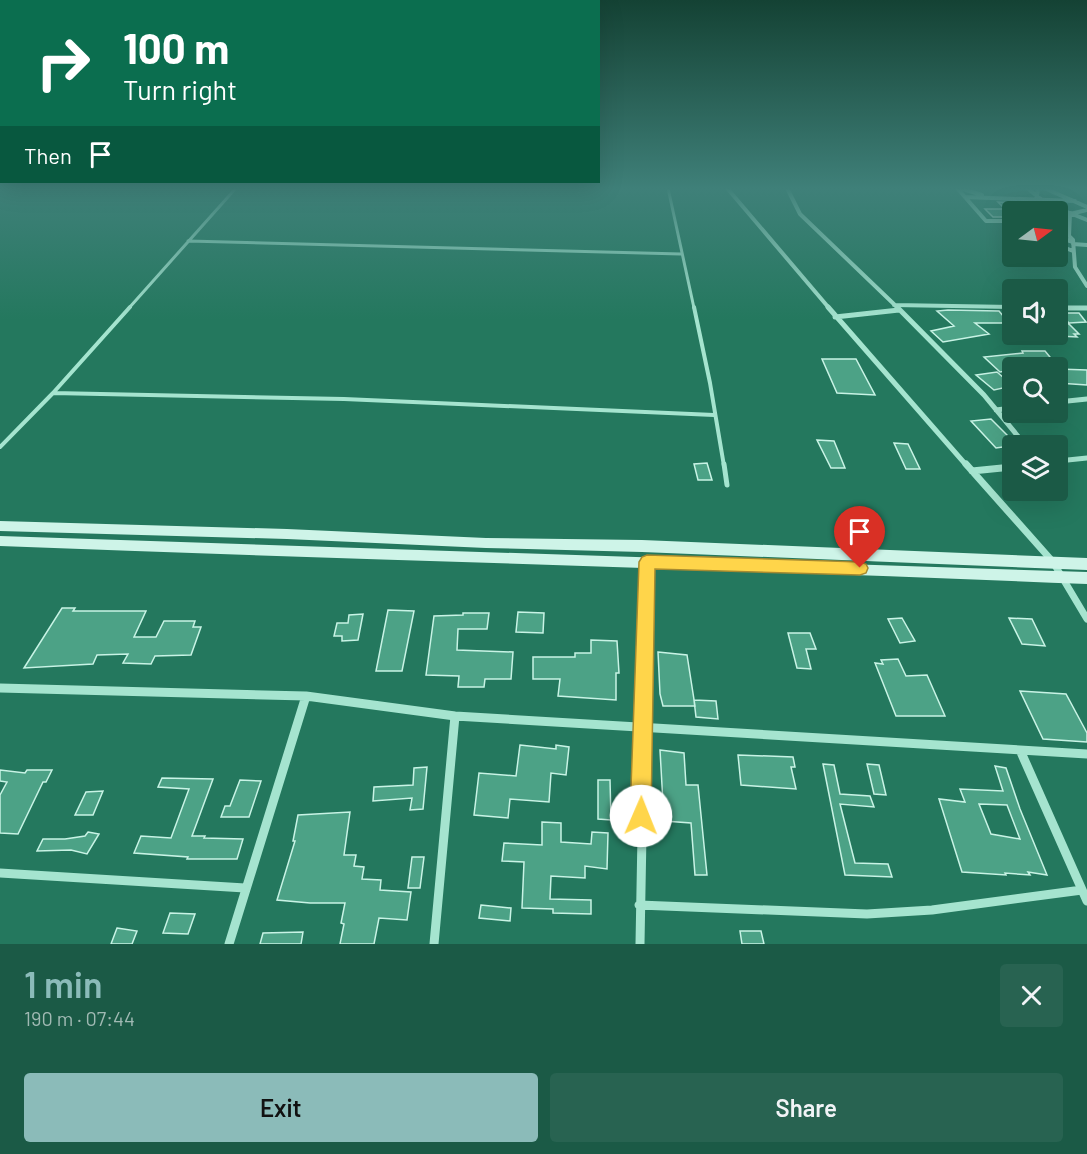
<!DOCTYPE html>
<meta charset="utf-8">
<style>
body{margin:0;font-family:Barlow,sans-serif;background:#286351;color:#f1f3f6;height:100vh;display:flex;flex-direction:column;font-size:22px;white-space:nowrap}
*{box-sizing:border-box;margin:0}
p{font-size:20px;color:#a0b9b3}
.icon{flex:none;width:33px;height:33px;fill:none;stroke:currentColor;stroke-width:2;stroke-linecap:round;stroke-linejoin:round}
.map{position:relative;height:944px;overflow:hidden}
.drawer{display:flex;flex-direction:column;background:#1b5a46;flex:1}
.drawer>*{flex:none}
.banner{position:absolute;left:0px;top:0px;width:600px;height:183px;box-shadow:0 6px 24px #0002;background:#0b6e4f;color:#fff;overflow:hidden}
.needle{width:39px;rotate:75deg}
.buttons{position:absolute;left:1002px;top:201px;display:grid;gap:12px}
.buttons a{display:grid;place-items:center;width:66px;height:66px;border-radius:6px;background:#1b5a46;box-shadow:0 6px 24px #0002;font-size:30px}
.pin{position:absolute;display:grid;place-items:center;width:51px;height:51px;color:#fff;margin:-62px -26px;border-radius:50% 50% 50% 0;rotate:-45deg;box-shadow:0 0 6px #0007}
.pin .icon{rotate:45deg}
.me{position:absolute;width:66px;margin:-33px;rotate:1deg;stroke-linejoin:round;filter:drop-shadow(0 0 4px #0008)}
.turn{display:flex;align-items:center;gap:21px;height:126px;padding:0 24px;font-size:27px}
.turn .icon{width:78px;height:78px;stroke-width:2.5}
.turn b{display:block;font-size:42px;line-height:51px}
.then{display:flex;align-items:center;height:57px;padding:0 24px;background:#0003;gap:12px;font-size:22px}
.round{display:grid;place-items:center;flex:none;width:63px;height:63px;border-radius:6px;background:#286351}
.overview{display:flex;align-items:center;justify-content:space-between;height:102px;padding:0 24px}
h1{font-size:36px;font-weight:600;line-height:45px;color:#8bbbb9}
.button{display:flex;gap:12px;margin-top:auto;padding:12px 24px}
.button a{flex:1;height:69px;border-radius:6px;background:#8bbbb9;color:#111;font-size:24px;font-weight:600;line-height:69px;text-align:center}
.button a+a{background:#286351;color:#f1f3f6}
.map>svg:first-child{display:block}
.building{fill:#4ca286;stroke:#c8f3e5;stroke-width:1.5;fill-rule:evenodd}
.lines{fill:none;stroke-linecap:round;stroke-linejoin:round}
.lane-far2{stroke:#a5e4cf;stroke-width:3}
.lane-far1{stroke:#a5e4cf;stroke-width:4}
.lane{stroke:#a5e4cf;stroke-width:5}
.street-far3{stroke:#a5e4cf;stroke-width:4}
.street-far2{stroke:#a5e4cf;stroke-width:5}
.street-far1{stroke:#a5e4cf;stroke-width:7}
.street{stroke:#a5e4cf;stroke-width:9}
.secondary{fill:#cef4e8;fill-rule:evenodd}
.route{fill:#ffd54a;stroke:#a68a30;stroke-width:1.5}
</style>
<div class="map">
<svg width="1087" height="944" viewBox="0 0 1087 944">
<rect width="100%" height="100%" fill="#24785e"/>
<path class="building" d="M998,202L1016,203L1023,209H1012V217H993L985,209H1005Z
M948,310L999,311L1009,323H975L989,334L943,342L931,331L954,326L937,311Z
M1059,313H1079L1086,322L1069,323Z
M1058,323L1069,324L1079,334H1074L1077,337L1058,336Z
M1022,351H1045L1059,368H1012V370L1000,372L984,357L1023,353Z
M822,359H856L875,395L837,393Z
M1058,369L1087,370V385L1058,383Z
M997,372L1012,385V386L994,390L976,375Z
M991,419L1017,445L996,448L971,421Z
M817,440L834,441L845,468H831Z
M894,443L908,444L920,469H906Z
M707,463L712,480H698L694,464Z
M62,608H75L73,611H146L134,637H156L164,621H195L193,627H201L191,655L155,656L151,664L123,663L128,654L97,655L93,664L24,668Z
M388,610L414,611L402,671H376Z
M518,612L544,613L543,633L516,632Z
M463,613H489L487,629H458L457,650L513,652L511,679H485L484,687H458L459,676L426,675L434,616L463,615Z
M363,614L358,640L342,641V636H334L337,623H348L349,615Z
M902,618L915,641L900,643L888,619Z
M1009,618L1032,619L1045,646L1022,644Z
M788,633H810L816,649H806L811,669L797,668Z
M591,640L617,641L619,673H616V700L558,696L560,679H533V657H575V653H591Z
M658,652L687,655L695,706H663L660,694Z
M898,659L906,676L927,675L945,716H896L875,663L883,664L881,660Z
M1020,691L1066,694L1087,733V742L1043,739Z
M694,700L716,701L718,719L696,717Z
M520,745L556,749V745L569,747L566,775L551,773L549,802L510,799L508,818L474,815L479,773L516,776Z
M660,750L684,753L686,785H698L707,875H695L691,823L664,821Z
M738,755L793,757L795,767H791L796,789L741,785Z
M823,764L834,765L840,794L870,796L874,807L840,804L855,863L888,864L892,877L845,875Z
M867,764L879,765L886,795L874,794Z
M995,766L1006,768L1020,809L1047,875L1028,872L1030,875L1005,873L1006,875L962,872L939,799L965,802L960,789L1003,791ZM979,804L1007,805L1020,839L991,834Z
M427,767L423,809L410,810L412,798L373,801L374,787L413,785L414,768Z
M0,770L25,773L27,770H52L46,782H43L18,834L0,833V795L7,782L0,781Z
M162,778L213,779L192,836H205L204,838L243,839L237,859H187L188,857L134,853L141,836L171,838L189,789L158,787Z
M240,780L261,781L249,817H221L225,806H230Z
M598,780H610L611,820L598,819Z
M103,791L93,815H75L86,792Z
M350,812L344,855H356L354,866L364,867L362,879L381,880L380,890L411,892L407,920L379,918L374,944H340L344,924L341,923L345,903H310L277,900L295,841H293L298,815Z
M542,822L561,823V842L591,844L592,832L608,833L607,869L585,866V878L551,876L550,899L591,900V914L553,913V909L522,908L524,862L502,861L504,843L542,845Z
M88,832L99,834L87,854L71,850L37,851L43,839H65L85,836Z
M412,857H424L420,888H408Z
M481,905L511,908L510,921L479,918Z
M170,913L195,914L188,934L163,933Z
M117,928L137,931L132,944H111Z
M740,931H761L764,944H742Z
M303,932L301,944H260L263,933Z"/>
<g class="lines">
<path class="lane-far2" d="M668,188L694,308
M188,241L681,254
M129,308L236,188"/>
<path class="lane-far1" d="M694,307L710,383L724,466
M53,393L344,399L714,415
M0,447L53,393L130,307"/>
<path class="lane" d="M724,464L727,485"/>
<path class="street-far3" d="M727,188L829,308
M787,188L800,214L898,308
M957,188L986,221H1012
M960,188L982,195
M1027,188L1047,204L1087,220
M1038,188L1036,203L1043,212
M1044,188L1087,207
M965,197L1075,201
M1058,225L1073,240L1075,267L1087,286
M1069,236L1070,214L1087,210
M1058,237L1073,242
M1073,244L1087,245
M1058,245L1073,251
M894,305L1012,307
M1058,308H1087"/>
<path class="street-far2" d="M828,307L967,466
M897,307L984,395L1026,446
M1007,307H1012
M1058,308H1087
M835,317L899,310
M1058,402L1087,399
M996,410L1012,408
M1058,461L1087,458"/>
<path class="street-far1" d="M966,464L1053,562L1087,619
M972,471L1012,467
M645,673L647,562"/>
<path class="street" d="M0,688L306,696L455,716L1087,754
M1020,750L1087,901
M0,873L245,888
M639,905L867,914L932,910L1082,890
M229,944L306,696
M434,944L455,716
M640,944L645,671"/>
<path class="secondary" d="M0,521L287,529L486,538L642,540L1087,558V570L642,552L486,548L287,539L0,531Z
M0,536L1087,572V584C725,569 362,560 0,546Z"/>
</g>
<linearGradient id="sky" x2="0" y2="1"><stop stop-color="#144234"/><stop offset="0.59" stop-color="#3f8079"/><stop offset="1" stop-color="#3f8079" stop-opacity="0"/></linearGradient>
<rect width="1087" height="320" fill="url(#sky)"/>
<path class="route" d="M647,555L860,562L866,564L868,568L866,573L860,575L655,569L651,816L648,824L641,827L633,824L630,816L639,562L642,557Z"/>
</svg>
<div class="buttons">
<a><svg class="needle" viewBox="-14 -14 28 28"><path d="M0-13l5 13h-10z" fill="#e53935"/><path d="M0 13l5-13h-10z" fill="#a0b9b3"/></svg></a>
<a><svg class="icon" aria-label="sound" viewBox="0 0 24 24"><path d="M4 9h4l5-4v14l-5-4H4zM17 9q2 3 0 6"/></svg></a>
<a><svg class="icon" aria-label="search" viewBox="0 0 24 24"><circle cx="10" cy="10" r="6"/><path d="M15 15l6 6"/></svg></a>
<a><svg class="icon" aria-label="layers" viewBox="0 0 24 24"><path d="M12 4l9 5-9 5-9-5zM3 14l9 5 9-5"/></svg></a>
</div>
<div class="pin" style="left:860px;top:568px;background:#d93025"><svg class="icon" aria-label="arrive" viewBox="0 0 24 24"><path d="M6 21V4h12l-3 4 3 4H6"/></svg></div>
<svg class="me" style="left:641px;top:816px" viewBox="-20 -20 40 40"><circle r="19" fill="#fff"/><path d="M0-13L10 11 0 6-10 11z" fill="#ffd54a"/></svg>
<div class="banner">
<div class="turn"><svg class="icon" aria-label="right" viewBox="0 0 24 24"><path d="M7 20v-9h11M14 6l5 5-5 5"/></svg><div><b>100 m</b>Turn right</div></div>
<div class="then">Then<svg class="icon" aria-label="arrive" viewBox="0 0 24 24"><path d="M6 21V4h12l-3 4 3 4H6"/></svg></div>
</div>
</div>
<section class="drawer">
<div class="overview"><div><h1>1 min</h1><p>190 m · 07:44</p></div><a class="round"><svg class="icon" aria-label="close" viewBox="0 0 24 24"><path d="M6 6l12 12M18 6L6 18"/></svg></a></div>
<div class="button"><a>Exit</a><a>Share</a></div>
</section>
